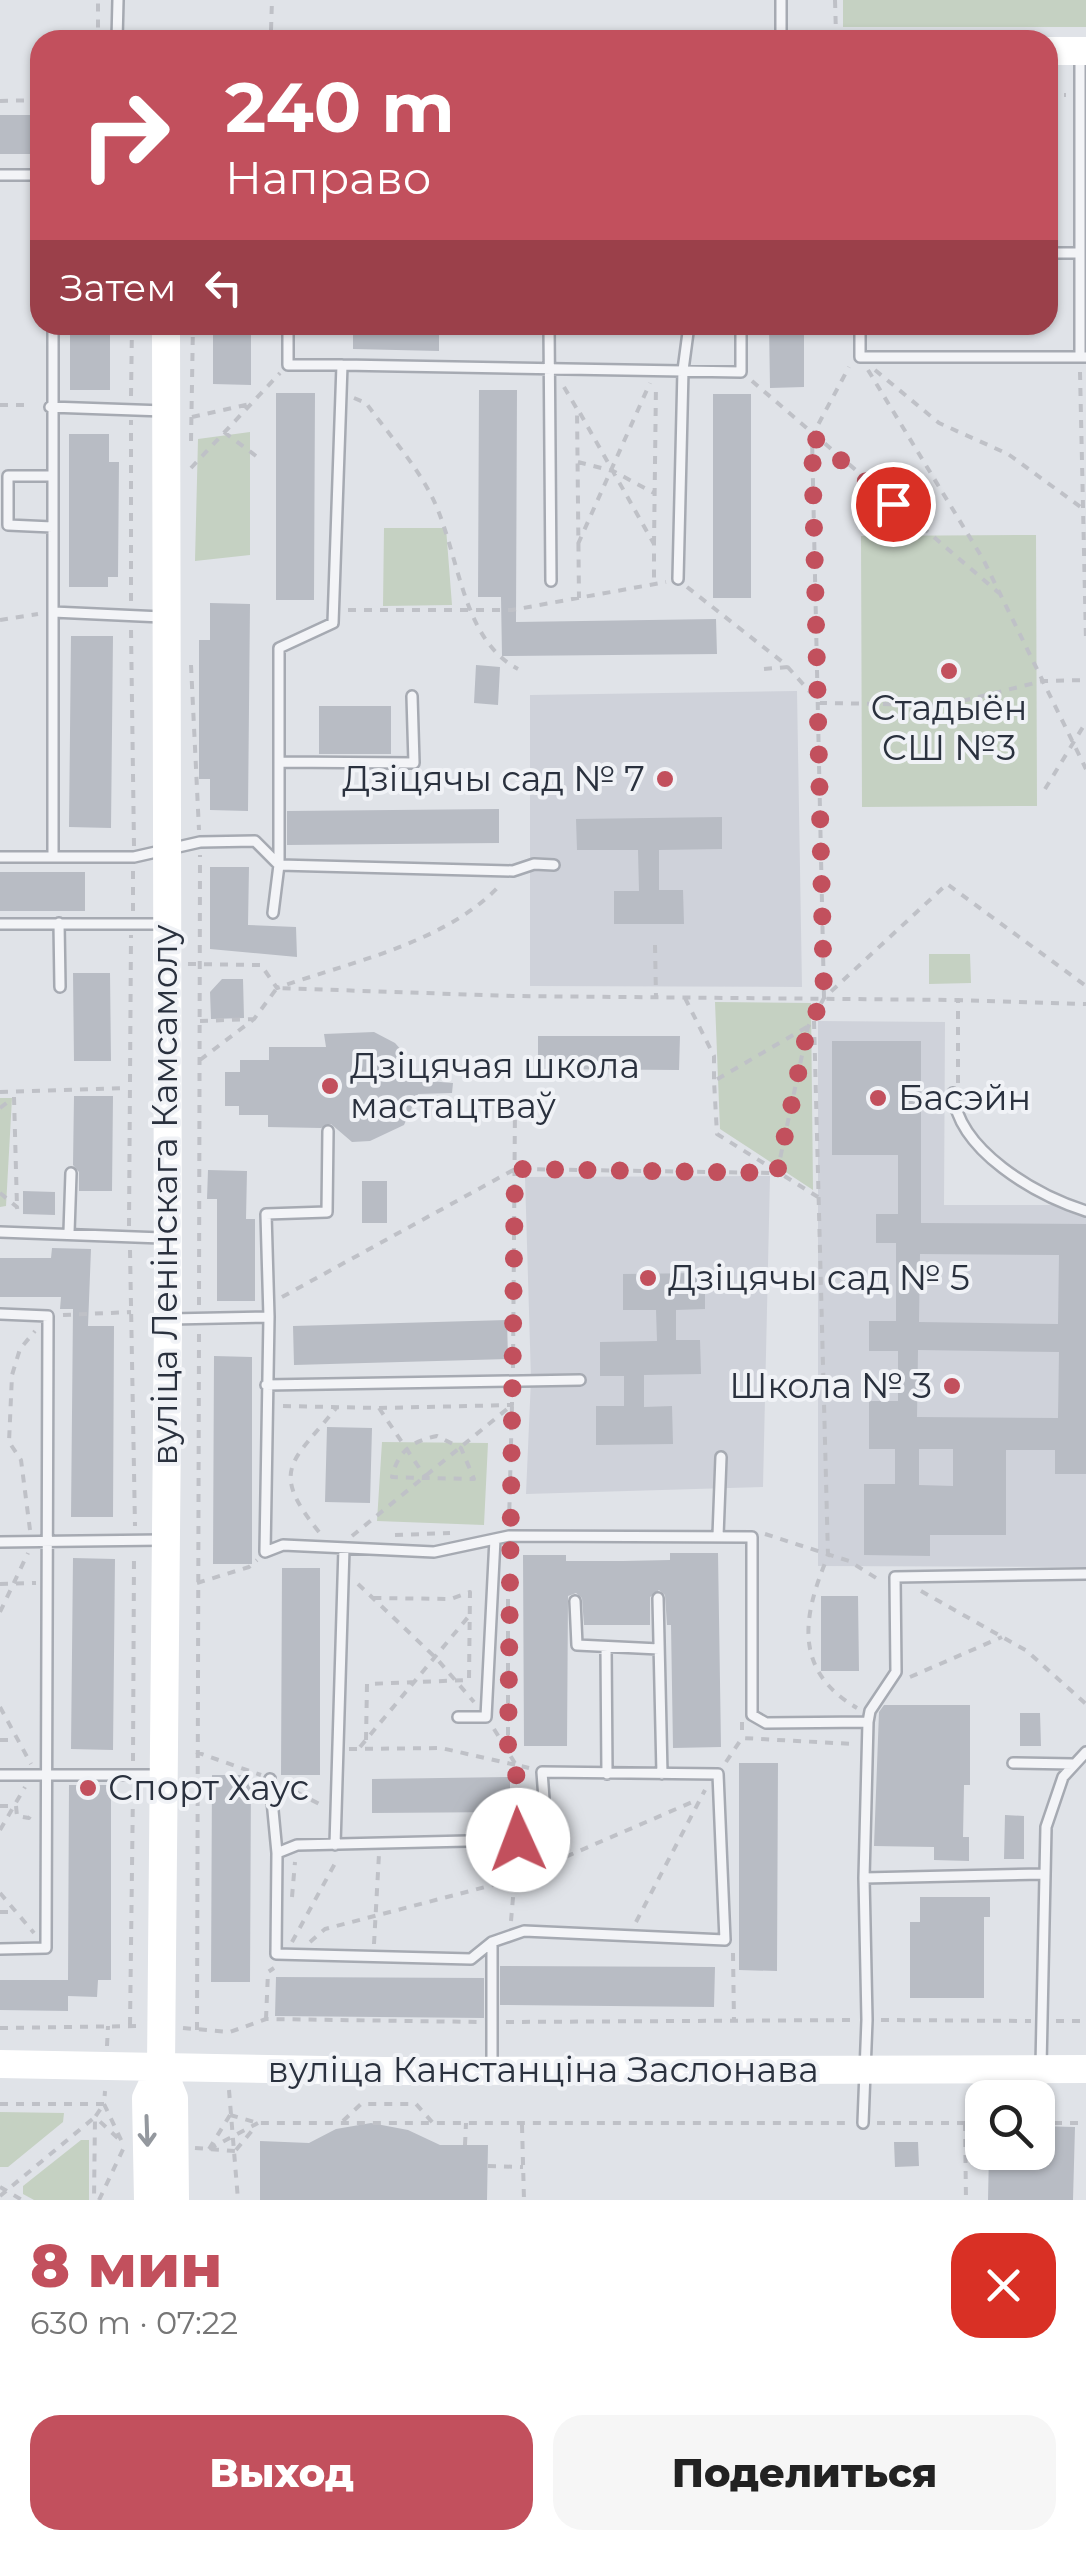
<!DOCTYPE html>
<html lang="ru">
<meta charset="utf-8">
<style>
body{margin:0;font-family:Montserrat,sans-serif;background:#f6f6f6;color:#222;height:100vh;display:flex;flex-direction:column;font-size:38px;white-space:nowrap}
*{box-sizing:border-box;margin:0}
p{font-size:32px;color:#767676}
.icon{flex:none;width:55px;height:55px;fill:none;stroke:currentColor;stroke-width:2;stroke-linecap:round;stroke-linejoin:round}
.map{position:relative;height:2200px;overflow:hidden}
.side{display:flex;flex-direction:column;background:#fff;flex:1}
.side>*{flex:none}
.hud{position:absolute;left:30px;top:30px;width:1028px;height:305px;border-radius:30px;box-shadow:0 2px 8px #0004;background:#c2505d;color:#fff;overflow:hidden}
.controls{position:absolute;left:965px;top:2080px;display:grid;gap:20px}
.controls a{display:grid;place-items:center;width:90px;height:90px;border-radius:20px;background:#fff;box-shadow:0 2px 8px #0004;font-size:50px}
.pin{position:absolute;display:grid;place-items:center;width:85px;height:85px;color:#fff;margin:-42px;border:5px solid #fff;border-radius:50%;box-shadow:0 2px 10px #0007}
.me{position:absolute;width:110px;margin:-55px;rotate:358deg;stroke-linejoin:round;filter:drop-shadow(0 0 8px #0008)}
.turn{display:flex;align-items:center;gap:35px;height:210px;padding:0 30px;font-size:45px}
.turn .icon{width:130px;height:130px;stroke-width:2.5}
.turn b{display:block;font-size:70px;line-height:85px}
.then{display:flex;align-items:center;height:95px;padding:0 30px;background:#0003;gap:20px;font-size:38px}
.round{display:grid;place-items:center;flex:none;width:105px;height:105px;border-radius:30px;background:#f6f6f6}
.headline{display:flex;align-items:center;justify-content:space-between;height:170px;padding:0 30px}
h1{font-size:60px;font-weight:800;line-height:75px;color:#c2505d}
.button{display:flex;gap:20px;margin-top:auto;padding:20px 30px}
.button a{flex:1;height:115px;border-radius:30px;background:#c2505d;color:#fff;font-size:40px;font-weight:800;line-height:115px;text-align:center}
.button a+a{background:#f6f6f6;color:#222}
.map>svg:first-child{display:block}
.built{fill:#cfd2da}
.green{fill:#c5d1c2}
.building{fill:#b8bcc4;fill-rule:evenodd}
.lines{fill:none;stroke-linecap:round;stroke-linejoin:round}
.lane-casing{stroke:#a6aab2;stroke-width:14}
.path{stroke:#bfc1c7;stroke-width:4;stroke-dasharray:8 8;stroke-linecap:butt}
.lane{stroke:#f3f4f7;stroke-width:9}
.secondary{stroke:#fff;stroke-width:28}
.oneway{stroke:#94989e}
.route{stroke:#c2505d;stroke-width:18;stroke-dasharray:0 32.4}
.poi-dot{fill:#c2505d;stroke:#f0f2f6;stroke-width:4}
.labels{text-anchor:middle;stroke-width:8;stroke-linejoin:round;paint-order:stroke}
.poi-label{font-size:35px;fill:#2a313e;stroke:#f0f2f6;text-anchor:start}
.street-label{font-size:35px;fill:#2a313e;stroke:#f0f2f6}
</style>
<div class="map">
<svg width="1086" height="2200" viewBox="0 0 1086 2200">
<rect width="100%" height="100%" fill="#e0e3e8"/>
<path class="built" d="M797,691L802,987L530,986V695Z
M818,1021L945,1022L944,1205H1086V1567L818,1566Z
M770,1176L763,1487L526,1494L531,1379L525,1177Z"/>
<path class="green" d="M843,0H1086V27H843Z
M250,432V555L195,561L198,439Z
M384,528H446L452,605L383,606Z
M1036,535L1037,806L862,807L861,536Z
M929,954H970L971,983L929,984Z
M715,1002L811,1003L813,1190L720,1129Z
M0,1098H12L6,1206L0,1207Z
M382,1442L488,1443L484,1525L377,1521Z
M0,2112L64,2113L63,2122L8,2167H0Z
M81,2140H89V2200H34L23,2194V2186Z"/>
<path class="building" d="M0,115H40V154H0Z
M70,325H110V390H70Z
M213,325H251V385L213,384Z
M353,325H439V351L353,349Z
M769,325H804V387L770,388Z
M479,390H517L516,622L716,619L717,654L502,656L501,597H478Z
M276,393H315L314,600H276Z
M713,394H751V598H713Z
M69,434H109V462H119L118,577H108V587H69Z
M210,603L250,604L248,811L210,810V779H199V640H210Z
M71,636H113L111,828L69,827Z
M476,665L500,667L498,705L474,703Z
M319,706H391V754H319Z
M499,809V843L287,845V811Z
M722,817V849L659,850V890H683L684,924H614V891H639L638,850H577L576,819Z
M210,867H249L248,925L296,927L297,957L210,949Z
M0,872H85V911H0Z
M73,973H110L111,1061H74Z
M222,979H243L244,1018L211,1019L210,992Z
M374,1032L395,1043L412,1062L416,1080L453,1083L452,1093L418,1094L404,1125L370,1141L352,1142L331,1124L321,1128L268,1127V1115H239V1106H225V1072H240V1060H269V1047H326L324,1034Z
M538,1036H680L679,1070L538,1069Z
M832,1041H921V1223L1086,1224V1474H1055V1450H1006V1535H930V1556L864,1555V1484H895V1449H869V1401H898V1351H869V1321H896V1243H876V1214H898V1155H832ZM920,1254L1059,1255L1058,1324L919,1322ZM918,1350L1059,1352L1058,1418L917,1417ZM919,1449H953V1486L919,1485Z
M74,1096H113L112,1191H79V1172L73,1165Z
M208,1170L247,1171L246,1219H255V1301H217V1199H207Z
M362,1181H387V1223H362Z
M23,1191L55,1192V1215L23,1214Z
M52,1248L91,1249L88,1326H114L113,1517H71L73,1309H60L61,1297H0V1258H51Z
M705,1273V1309L676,1310V1340H700L701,1374L644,1375V1407L672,1406L673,1444L596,1445V1406H624V1376H600V1342L657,1341L656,1310H623V1274Z
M507,1320L508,1359L294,1365L293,1326Z
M214,1356L252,1357V1564H213Z
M327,1427L372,1428L370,1503L325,1502Z
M670,1553H718L721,1747L673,1748L671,1625H667L665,1595L659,1590L650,1597V1625H584L582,1598L576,1593L568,1596L567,1746H524L523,1555H566V1561H623L670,1560Z
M73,1558L115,1559L113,1750L71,1749Z
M282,1568H320V1775H281Z
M821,1596H858L859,1671H821Z
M884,1705H970V1785H964L963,1837H969V1861L934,1860V1847L874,1846L879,1712Z
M1020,1713H1040L1041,1746H1020Z
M739,1763H778L777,1971L739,1970Z
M212,1775H251L250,1982H211Z
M510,1777V1812L372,1813V1779Z
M69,1785H111V1980H98L97,1997L68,1996V2011L0,2010V1980H68Z
M1005,1815L1024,1816V1859H1004Z
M920,1897H990V1917H984V1998H910V1922H920Z
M500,1966L715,1967L714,2007L500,2005Z
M276,1977L484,1978V2018L275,2016Z
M371,2123L408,2130L440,2145H488L487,2200H260V2141L309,2143L336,2129Z
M1038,2126L1075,2127L1073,2200H988L989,2152H1038Z
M894,2142H918L919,2166L895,2167Z"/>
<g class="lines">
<g class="lane-casing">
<path id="lane" d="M781,0V40
M117,40L118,0
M0,175H40
M1048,253H1080
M53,325V855
M549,325L551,581
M860,325V357H1086
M1080,357V54
M342,365L741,372V325
M50,407L164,411
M51,476H8V525L52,527
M678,579L683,370L689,325
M53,612L162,617
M279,762L414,763L412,696
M0,857H134L200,842L255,841L279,865L513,871L534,864L554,865
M273,913L279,865V648L333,623L342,365H288V325
M59,923L60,987
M0,924H161
M953,1093C958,1151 1036,1195 1086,1211
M328,1131L327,1212L266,1214L269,1317L265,1552L283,1545L434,1552L509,1536L752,1537V1715L766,1723L868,1722L864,1878
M0,1232L162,1238
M69,1232L71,1173
M0,1314L48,1316L46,1948L0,1949
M171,1319L269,1317
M266,1385L580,1380
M718,1536L721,1457
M0,1542L162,1540
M658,1598L662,1774
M575,1601L577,1645L659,1649
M606,1647L607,1774
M458,1717H486L495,1539
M868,1722L870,1711L896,1672L895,1577L1086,1574
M1013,1763L1073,1764
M0,1775H157
M270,1779L277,1853L276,1954L471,1959L492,1942L524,1931L725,1940L718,1774L542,1772L547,1839L297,1845L277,1853
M335,1845L344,1548
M492,1942V2064
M1041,2066L1046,1827L1063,1777L1086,1752
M863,2123L867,2020L864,1878L1043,1874"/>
</g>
<path class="path" d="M835,0L836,34
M271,30L272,0
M88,40L98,28V0
M1048,95H1066
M0,101L40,100
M868,370L983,559L1086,769
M875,370L939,423L1008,454L1082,508
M1080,372L1086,641
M752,381L999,593
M564,387L577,409L579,598
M131,396L132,325
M354,398L366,403C387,432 413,461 430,493C460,549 459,638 518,669
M0,405H30
M580,413L654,544V584
M192,417L250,404
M224,432L256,456
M191,441L193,325
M578,462L613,471L654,493
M191,468L280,373
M578,544L650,383
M654,544L656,384
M687,587L785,664L820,703L946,705L1043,681L1086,680
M131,601V420
M348,610H512L666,582
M0,620L38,614
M131,630L134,846
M191,665L199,830
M764,669L788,667
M1045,789L1086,722
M133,911V870
M655,945L656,997
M188,964L261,965L277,988C350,962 447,943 501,884
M685,998L714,1056V1081
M824,998L812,436L849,367
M200,1021L254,1019
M814,1021L828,1556C803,1615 792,1670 857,1708
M807,1027L714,1081L717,1134L818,1197
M200,1060L254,1019L277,988L512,996L958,1000
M958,1083V1000L1086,1004
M0,1092L125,1088
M14,1097L17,1207
M0,1108L12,1099
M0,1193L17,1207L18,1217
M129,1226L131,935
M130,1250L135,1526
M282,1297L515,1169L777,1173L808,1027L824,998L947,884L1086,986
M199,1305L200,855
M63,1315L131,1312
M513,1368L515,1106
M283,1406L379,1408L426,1478L474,1479L461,1448L437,1436C412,1441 398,1451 392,1477L426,1478
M379,1408L512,1405V1393
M30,1530L21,1460L9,1442L12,1375L20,1349L35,1331
M319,1532C268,1469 293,1462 337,1407
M765,1534L849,1561L881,1581
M395,1535L450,1533
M352,1536L512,1405L509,1523
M197,1583L249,1567L257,1560
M508,1583V1747
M0,1584L36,1583
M358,1584L437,1659L474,1702
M921,1591L1027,1651L1086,1704
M0,1612L28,1553
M910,1677L1002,1637
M0,1707L31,1764
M742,1722V1738
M494,1729L516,1765L529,1768
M0,1740H15
M366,1740L367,1684L469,1680L470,1592L451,1599L373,1598
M360,1747L469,1616
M349,1749L441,1748L516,1765L518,1827
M196,1752L261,1775
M133,1761L134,1555
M726,1762L742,1738L853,1744
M283,1785L323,1806
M0,1806H16L17,1816L29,1818L33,1812
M0,1830L25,1787
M0,1893L34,1933
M292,1897L295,1862
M0,1912H15
M511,1921L517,1851
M636,1922L705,1790
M292,1942L338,1858
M310,1942L325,1929L512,1880L697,1800
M374,1944L379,1854
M733,1953L734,2021
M266,2019L268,1972L274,1968
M881,2020L1031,2021
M1056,2021H1086
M506,2022L856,2020
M130,2025L133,1790
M0,2028L139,2026
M183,2028L230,2032L266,2019L481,2022
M197,2030L199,1330
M107,2046L108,2026
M229,2090L238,2200
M0,2104H104L105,2091
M104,2104L122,2142L95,2117Z
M230,2115L258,2123H848
M343,2121L361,2104H416L433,2123
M877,2123H982
M965,2123L966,2200
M1038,2123H1086
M522,2125L524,2200
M465,2145L466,2123
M195,2148L235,2151
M209,2149L258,2123
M209,2149L230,2115
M236,2150L255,2127
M488,2166L523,2167
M0,2187L22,2200
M0,2196L95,2117L94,2200
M99,2200L126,2143"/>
<use href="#lane" class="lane"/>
<path class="secondary" d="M1048,51H1086
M0,2064L384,2071L1086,2069
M161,2066L174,2098L175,2200
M148,2200L146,2098L161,2066L168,1319L166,325"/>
</g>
<defs><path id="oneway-shaft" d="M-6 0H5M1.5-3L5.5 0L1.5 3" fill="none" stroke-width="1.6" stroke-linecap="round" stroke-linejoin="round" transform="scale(2.5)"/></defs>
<use class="oneway" href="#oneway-shaft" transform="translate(147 2131) rotate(88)"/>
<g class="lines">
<path class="route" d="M518,1840L516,1765L508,1747L515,1169L777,1173L808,1027L824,998L812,436L893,504"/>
</g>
<g class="poi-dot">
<circle cx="949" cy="671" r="10"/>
<circle cx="665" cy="779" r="10"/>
<circle cx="330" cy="1086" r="10"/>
<circle cx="878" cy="1098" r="10"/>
<circle cx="648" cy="1278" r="10"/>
<circle cx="952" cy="1386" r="10"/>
<circle cx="88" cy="1788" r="10"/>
</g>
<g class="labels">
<g class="poi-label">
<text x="949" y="720" text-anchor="middle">Стадыён<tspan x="949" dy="40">СШ №3</tspan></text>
<text x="645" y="791" text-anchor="end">Дзіцячы сад № 7</text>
<text x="350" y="1078">Дзіцячая школа<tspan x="350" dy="40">мастацтваў</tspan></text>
<text x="898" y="1110">Басэйн</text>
<text x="668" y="1290">Дзіцячы сад № 5</text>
<text x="932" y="1398" text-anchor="end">Школа № 3</text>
<text x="108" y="1800">Спорт Хаус</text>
</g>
<g class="street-label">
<text transform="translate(165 1195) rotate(-90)" y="12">вуліца Ленінскага Камсамолу</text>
<text x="543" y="2082">вуліца Канстанціна Заслонава</text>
</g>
</g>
</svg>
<div class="controls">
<a><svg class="icon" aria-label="search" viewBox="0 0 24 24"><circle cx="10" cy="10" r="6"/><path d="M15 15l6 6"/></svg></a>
</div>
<div class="pin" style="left:893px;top:504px;background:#d93025"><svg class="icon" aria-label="arrive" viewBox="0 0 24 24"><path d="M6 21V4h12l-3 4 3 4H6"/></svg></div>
<svg class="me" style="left:518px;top:1840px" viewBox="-20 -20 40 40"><circle r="19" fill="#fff"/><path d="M0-13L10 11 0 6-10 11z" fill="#c2505d"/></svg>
<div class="hud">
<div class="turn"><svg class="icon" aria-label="right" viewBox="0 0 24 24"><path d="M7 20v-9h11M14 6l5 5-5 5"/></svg><div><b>240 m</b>Направо</div></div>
<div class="then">Затем<svg class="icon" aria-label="left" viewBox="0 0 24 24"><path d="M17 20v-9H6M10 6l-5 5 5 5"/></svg></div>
</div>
</div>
<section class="side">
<div class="headline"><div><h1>8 мин</h1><p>630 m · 07:22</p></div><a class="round" style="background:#d93025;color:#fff"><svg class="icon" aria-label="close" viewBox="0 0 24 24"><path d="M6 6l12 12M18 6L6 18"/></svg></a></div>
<div class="button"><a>Выход</a><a>Поделиться</a></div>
</section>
